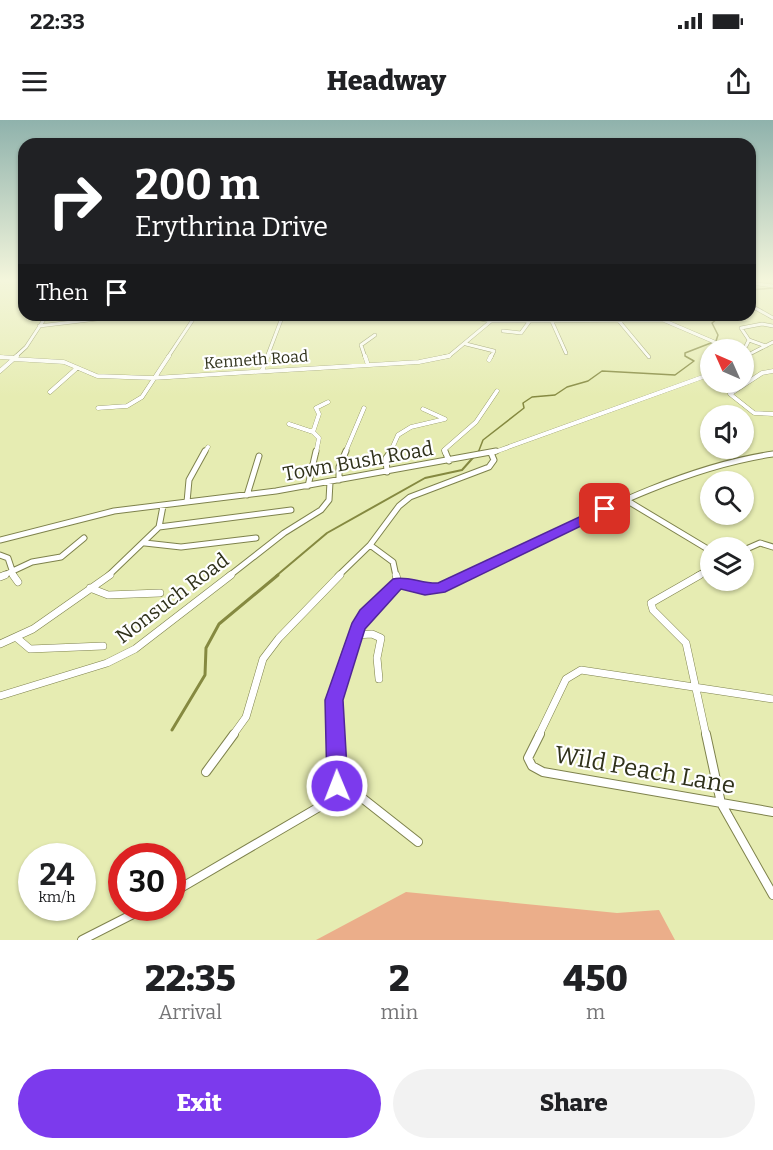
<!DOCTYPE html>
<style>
body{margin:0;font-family:Bitter,serif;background:#f2f2f2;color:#202124;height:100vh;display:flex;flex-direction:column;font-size:22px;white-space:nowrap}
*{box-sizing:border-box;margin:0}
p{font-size:20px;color:#757577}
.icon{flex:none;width:33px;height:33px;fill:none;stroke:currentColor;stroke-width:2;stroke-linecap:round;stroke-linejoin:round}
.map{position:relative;height:820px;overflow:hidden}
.sheet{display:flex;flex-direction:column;background:#fff;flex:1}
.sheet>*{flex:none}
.banner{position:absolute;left:18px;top:18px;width:738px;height:183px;border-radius:18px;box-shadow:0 2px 4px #0004;background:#202124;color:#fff;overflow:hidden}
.needle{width:39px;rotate:315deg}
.tools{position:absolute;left:700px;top:219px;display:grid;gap:12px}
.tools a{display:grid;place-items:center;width:54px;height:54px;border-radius:50%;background:#fff;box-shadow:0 2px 4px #0004;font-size:30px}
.speed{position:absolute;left:18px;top:723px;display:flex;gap:12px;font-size:30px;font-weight:700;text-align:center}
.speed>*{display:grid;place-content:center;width:78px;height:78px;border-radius:50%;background:#fff;box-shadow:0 2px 4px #0004;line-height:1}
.speed small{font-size:15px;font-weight:400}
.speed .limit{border:9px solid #d22;background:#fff;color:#111}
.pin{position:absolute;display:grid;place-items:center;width:51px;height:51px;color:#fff;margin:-26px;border-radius:12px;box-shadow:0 3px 9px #0006}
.me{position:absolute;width:66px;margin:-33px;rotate:359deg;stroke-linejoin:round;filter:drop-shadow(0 0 4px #0008)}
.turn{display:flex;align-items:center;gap:21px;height:126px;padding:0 18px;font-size:27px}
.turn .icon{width:78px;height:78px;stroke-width:2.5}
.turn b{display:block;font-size:42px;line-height:51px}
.then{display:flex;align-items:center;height:57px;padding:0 18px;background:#0003;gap:12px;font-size:22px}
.eta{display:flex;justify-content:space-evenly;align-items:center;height:102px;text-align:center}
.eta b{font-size:36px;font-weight:800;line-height:42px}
.button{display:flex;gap:12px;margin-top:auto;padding:12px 18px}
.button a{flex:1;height:69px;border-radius:36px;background:#7c3aed;color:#fff;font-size:24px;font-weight:800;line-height:69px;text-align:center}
.button a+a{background:#f2f2f2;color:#202124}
.status{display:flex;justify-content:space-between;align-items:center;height:42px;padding:0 30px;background:#fff;direction:ltr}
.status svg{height:16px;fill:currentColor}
header{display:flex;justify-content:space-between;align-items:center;height:78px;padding:0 18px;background:#fff;font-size:27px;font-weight:800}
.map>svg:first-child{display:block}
.green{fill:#ebae8a}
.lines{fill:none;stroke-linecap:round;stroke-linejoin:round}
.stream-far2{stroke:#858940;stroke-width:1.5}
.stream-far1{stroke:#858940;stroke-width:2}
.stream{stroke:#858940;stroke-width:3}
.street-far4-casing{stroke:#7e824c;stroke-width:4}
.street-far3-casing{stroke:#7e824c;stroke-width:4.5}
.street-far2-casing{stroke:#7e824c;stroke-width:7}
.street-far1-casing{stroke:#7e824c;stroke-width:8}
.street-casing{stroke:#7e824c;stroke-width:10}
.street-far4{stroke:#fff;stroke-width:3}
.street-far3{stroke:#fff;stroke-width:4}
.street-far2{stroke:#fff;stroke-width:5}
.street-far1{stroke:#fff;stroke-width:7}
.street{stroke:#fff;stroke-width:8}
.route{fill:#7c3aed;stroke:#51269a;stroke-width:1.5}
.labels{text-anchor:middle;stroke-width:4.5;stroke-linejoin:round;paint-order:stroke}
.far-street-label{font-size:16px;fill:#2f311a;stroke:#fff}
.street-label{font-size:20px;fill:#2f311a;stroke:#fff}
.near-street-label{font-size:24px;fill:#2f311a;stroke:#fff}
</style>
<div class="status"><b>22:33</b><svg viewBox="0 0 49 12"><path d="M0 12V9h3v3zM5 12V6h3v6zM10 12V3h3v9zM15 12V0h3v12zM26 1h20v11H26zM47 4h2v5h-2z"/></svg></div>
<header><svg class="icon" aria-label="menu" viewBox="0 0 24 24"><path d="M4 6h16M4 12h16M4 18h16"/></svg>Headway<svg class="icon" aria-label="share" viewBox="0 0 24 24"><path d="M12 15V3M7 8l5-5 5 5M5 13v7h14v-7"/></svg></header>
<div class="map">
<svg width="773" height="820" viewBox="0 0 773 820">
<rect width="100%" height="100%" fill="#e6ecb2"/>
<path class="green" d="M406,772L617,793L659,790L675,820H316Z"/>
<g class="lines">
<path class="stream-far2" d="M750,170L773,168
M478,333L483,320L524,288L523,283L532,277L555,275L567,267L588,261L602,251L675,255L694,241L685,236V233L716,221L718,215L712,203L722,195"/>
<path class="stream-far1" d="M276,456L327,413L425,358L462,350L479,331"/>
<path class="stream" d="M172,610L205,555L206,528L219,504L278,455"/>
<g class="street-far4-casing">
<path id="street-far4" d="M750,163L773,166
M750,185L773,198
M459,195L491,201L663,200L733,230
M549,195L566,233
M619,201L649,237
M39,206L130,195
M503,211L521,213L529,202
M749,220L766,226
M466,224L494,231L491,237
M746,226L749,220L741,208L762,204L773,206
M0,237H3
M15,237L26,227L47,195
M168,237L196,195
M267,237L283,195
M365,237L361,225L375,215
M443,237L449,236L491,201
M744,237L773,222"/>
</g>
<g class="street-far3-casing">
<path id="street-far3" d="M365,236L368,245
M0,237L15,238
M744,237L747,236
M13,239L64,242L97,256L153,258L419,242L449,236
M489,240L491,236
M0,251L17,236
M262,251L268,236
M773,251L762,253L730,274L754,293L773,294
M50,272L77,248
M98,288L127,286L142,277L169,236
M289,304L313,312L319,318L316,333
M313,312L319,294L316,288L328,282
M204,333L208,327
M345,333L364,288
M390,333L398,315L411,307L445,299L423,289
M445,333L444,330L476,302L497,271
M492,333L711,254"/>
</g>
<g class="street-far2-casing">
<path id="street-far2" d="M445,331L449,341
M387,352L386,338L391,331
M339,360V347L346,331
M308,366L316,331
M247,375L259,336
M626,380L711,431
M187,382L189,360L205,331
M159,407L291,390
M0,420L114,391L276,371L496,331
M145,423L181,427L256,418
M370,425L393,442L396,456
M744,430L760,423L773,427
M0,435L8,438L14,456
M2,456L32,442L61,437L84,418
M108,456L159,407L163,386
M229,456L284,413L321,390L329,380L330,362
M338,456L370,425L399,386L410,377L489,347L494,340L491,333
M464,456C560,412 669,349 773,334
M697,456L711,448"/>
</g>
<g class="street-far1-casing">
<path id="street-far1" d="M13,455L18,462
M396,455L398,463L434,470L467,455
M700,455L651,483L653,490L686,523L706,615
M0,457L5,455
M90,468L108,475L160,473
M355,515L372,514L381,518L377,538L379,559
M17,518L30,529L103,526
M0,524L33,509L110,455
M0,576L107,543L135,529L231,455
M233,615L246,597L263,539L279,518L340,455
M335,615C332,577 341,527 365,495C374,483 387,474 398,463
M539,615L566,559L581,550L773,579"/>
</g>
<g class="street-casing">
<path id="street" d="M540,614L528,638L532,646L543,652L773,692
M706,614L721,683L773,775
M206,652L234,614
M338,659L418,722
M172,773L326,683C339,660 338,639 335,614
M82,820L145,788"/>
</g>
<use href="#street-far4" class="street-far4"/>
<use href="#street-far3" class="street-far3"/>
<use href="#street-far2" class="street-far2"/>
<use href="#street-far1" class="street-far1"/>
<use href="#street" class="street"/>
</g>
<linearGradient id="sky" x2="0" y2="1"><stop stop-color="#8fb2ac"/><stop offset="0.58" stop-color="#f4f6dc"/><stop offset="1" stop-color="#f4f6dc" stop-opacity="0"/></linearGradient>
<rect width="773" height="277" fill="url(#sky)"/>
<path class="route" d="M605,385L612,389L610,392L445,472L425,475L401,469L365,509L343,580L348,666L344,673L337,676L330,673L327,666L325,580L352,503L360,490L393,459C406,455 423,464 438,463Z"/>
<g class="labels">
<g class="far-street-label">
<text transform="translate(256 239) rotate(-4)" y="6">Kenneth Road</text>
</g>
<g class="street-label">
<text transform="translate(358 341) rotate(-10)" y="7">Town Bush Road</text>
<text transform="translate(172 478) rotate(-37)" y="7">Nonsuch Road</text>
</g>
<g class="near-street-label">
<text transform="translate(645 650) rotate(10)" y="8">Wild Peach Lane</text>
</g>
</g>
</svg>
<div class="tools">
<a><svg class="needle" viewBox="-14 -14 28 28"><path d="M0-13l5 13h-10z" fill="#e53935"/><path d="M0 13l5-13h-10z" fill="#757577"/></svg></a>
<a><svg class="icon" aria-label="sound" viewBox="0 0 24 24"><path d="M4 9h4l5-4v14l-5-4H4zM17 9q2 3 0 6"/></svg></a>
<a><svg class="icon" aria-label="search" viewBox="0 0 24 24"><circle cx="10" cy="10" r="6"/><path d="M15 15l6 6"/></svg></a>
<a><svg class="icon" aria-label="layers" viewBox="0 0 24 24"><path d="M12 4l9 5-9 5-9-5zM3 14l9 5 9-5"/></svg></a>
</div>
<div class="speed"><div>24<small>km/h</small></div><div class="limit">30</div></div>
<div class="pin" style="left:605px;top:389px;background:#d93025"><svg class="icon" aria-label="arrive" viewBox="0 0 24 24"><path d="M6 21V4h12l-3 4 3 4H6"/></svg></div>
<svg class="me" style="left:337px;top:666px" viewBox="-20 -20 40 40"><circle r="17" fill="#7c3aed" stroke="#fff" stroke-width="3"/><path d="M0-11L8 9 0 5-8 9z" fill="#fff"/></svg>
<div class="banner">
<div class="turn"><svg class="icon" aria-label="right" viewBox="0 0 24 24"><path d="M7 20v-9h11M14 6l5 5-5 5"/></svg><div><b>200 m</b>Erythrina Drive</div></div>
<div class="then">Then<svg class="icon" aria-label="arrive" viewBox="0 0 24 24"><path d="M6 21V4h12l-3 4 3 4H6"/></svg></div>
</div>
</div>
<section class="sheet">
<div class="eta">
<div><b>22:35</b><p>Arrival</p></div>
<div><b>2</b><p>min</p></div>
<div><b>450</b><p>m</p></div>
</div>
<div class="button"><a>Exit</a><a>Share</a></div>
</section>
